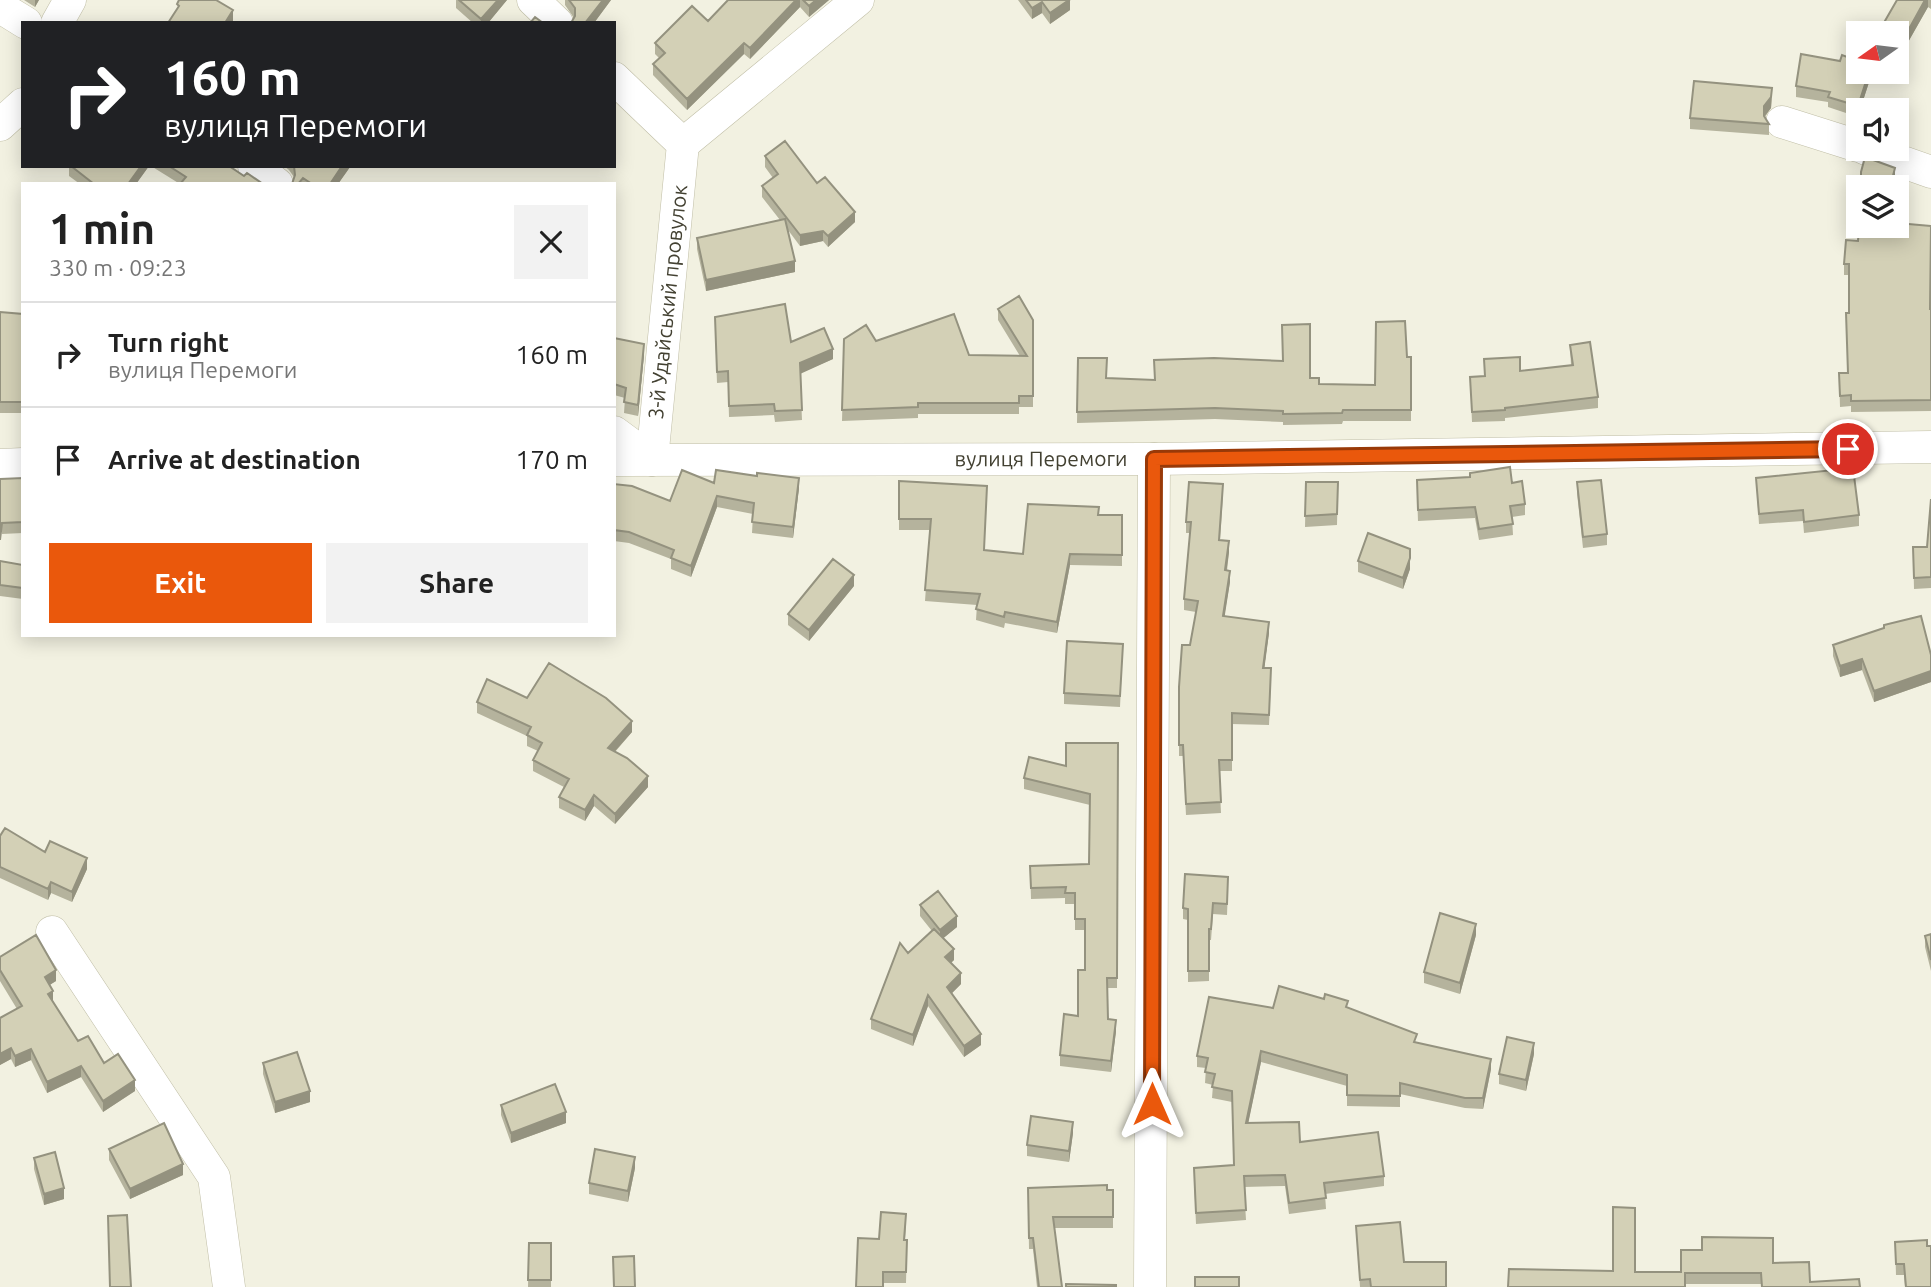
<!DOCTYPE html>
<meta charset="utf-8">
<style>
body{margin:0;font-family:Ubuntu,sans-serif;background:#f2f2f2;color:#222;height:100vh;display:flex;flex-direction:column;font-size:26px;white-space:nowrap}
*{box-sizing:border-box;margin:0}
p{font-size:23px;color:#767676}
.icon{flex:none;width:38px;height:38px;fill:none;stroke:currentColor;stroke-width:2;stroke-linecap:round;stroke-linejoin:round}
.map{position:relative;flex:1;overflow:hidden}
.details{position:absolute;left:21px;top:182px;width:595px;height:455px;display:flex;flex-direction:column;background:#fff;border-radius:0px;box-shadow:0 4px 18px #0003}
.details>*{flex:none}
.top-card{position:absolute;left:21px;top:21px;width:595px;height:147px;border-radius:0px;box-shadow:0 4px 18px #0003;background:#202124;color:#fff;overflow:hidden}
.needle{width:46px;rotate:256deg}
.fabs{position:absolute;left:1846px;top:21px;display:grid;gap:14px}
.fabs a{display:grid;place-items:center;width:63px;height:63px;border-radius:0px;background:#fff;box-shadow:0 4px 18px #0003;font-size:35px}
.pin{position:absolute;display:grid;place-items:center;width:60px;height:60px;color:#fff;margin:-30px;border:4px solid #fff;border-radius:50%;box-shadow:0 2px 7px #0007}
.me{position:absolute;width:77px;margin:-38px;rotate:0deg;stroke-linejoin:round;filter:drop-shadow(0 0 5px #0008)}
.turn{display:flex;align-items:center;gap:24px;height:147px;padding:0 28px;font-size:32px}
.turn .icon{width:91px;height:91px;stroke-width:2.5}
.turn b{display:block;font-size:49px;line-height:60px}
.round{display:grid;place-items:center;flex:none;width:74px;height:74px;border-radius:0px;background:#f2f2f2}
.summary{display:flex;align-items:center;justify-content:space-between;height:119px;padding:0 28px}
h1{font-size:42px;font-weight:700;line-height:52px}
.button{display:flex;gap:14px;margin-top:auto;padding:14px 28px}
.button a{flex:1;height:80px;border-radius:0px;background:#ea580c;color:#fff;font-size:28px;font-weight:700;line-height:80px;text-align:center}
.button a+a{background:#f2f2f2;color:#222}
ul{padding:0;list-style:none}
li{display:flex;align-items:center;gap:21px;height:105px;padding:0 28px;border-top:2px solid #e0e0e0}
li div{flex:1}
li b{display:block;font-size:26px}
li em{font-style:normal}
.map>svg:first-child{display:block}
.lines{fill:none;stroke-linecap:round;stroke-linejoin:round}
.street-casing{stroke:#c0bea6;stroke-width:33}
.street{stroke:#fff;stroke-width:32}
.wall{fill:#b5b39d}
.shaded-wall{fill:#94927f}
.building{fill:#d3d0b6;stroke:#94927f;stroke-width:2}
.route-casing{stroke:#983908;stroke-width:18}
.route{stroke:#ea580c;stroke-width:12}
.labels{text-anchor:middle;stroke-width:7;stroke-linejoin:round;paint-order:stroke}
.street-label{font-size:21px;fill:#434132;stroke:#fff}
</style>
<div class="map">
<svg width="1931" height="1287" viewBox="0 0 1931 1287">
<rect width="100%" height="100%" fill="#f2f1e1"/>
<g class="lines">
<g class="street-casing">
<g id="street">
<path d="M533,0L557,23"/>
<path d="M0,7L26,23"/>
<path d="M57,23L70,0"/>
<path d="M614,78L683,144L652,460"/>
<path d="M1782,122L1858,146"/>
<path d="M0,125L23,104"/>
<path d="M683,144L858,0"/>
<path d="M1866,149L1931,172"/>
<path d="M254,166L277,184"/>
<path d="M614,432L652,460"/>
<path id="s1" d="M614,460L1154,459L1931,447"/>
<path d="M0,465L23,464"/>
<path d="M52,932L214,1177L229,1287"/>
<path d="M1150,1287L1154,459"/>
</g>
</g>
<use href="#street" class="street"/>
</g>
<path class="wall" d="M24,0H39L35,7Z
M456,0H507L488,23H473L456,8Z
M565,0H611L594,23H571L574,18L565,5Z
M728,0H829L809,17L800,7L750,59L744,54L687,110L653,75V64L659,58L655,54V43L708,21Z
M1018,0H1070V10L1050,24L1042,13L1032,19Z
M1897,0H1931V9L1928,7L1899,58L1897,57Z
M1871,72V76L1860,110H1858V117L1828,107V102L1796,97V86Z
M1772,98L1771,108L1765,117L1769,124V135L1690,129V118Z
M765,156L817,183L855,222L828,247L823,241L800,246L788,230L795,272L706,291L697,249V238L780,220L762,197V186L773,178L765,167Z
M69,166H149L136,184H80L69,176Z
M151,166H229L244,176L263,184H180Z
M284,166H350V167L338,184H292L294,177L289,170Z
M1931,226L1930,309H1931V411L1851,412V406L1840,407L1839,373H1848L1849,275H1844V264L1858,241Z
M998,309L1033,320V407H1019V414H918V418L842,421L844,339L876,341L969,355L1020,356L998,320Z
M0,312L23,314V413H0Z
M715,328L791,342L833,359L800,373L802,420L775,422L774,415L729,417L728,382L717,383Z
M614,338L644,355L638,416L624,413L625,398L614,395Z
M1570,345L1598,397V408L1505,418V421L1472,422L1470,377L1484,376V359L1520,371L1571,365Z
M1407,357H1411V421H1343L1342,424L1283,425V422L1215,419L1077,423L1078,358L1106,378L1154,380V360L1310,378L1319,384L1375,385Z
M1470,473L1512,483L1525,504V515L1512,517L1513,535L1479,540L1475,518L1418,521L1417,491L1470,477Z
M23,478V533L2,534L0,479Z
M1756,478L1859,515V526L1804,533L1803,521L1759,524Z
M899,481L984,550L1023,554L1099,515H1122V566L1070,565L1057,633L1005,623L1004,628L976,620L977,605L925,601L930,530H899Z
M1306,482H1338L1337,525L1305,527Z
M1577,482L1607,534V545L1583,548L1577,493Z
M714,483L799,488L793,538L752,533L753,514L717,507L691,577L671,569V559L629,543L614,541V484L670,501Z
M1223,495L1220,540L1229,552L1227,571L1230,582L1224,617L1269,633L1264,668L1271,679L1269,725L1232,724V771H1219L1221,813L1186,815L1183,756H1179V687L1190,645L1196,612L1184,610V599L1190,533H1186V522Z
M1931,499V588L1914,589L1913,547H1927Z
M0,561L23,565V599L0,596Z
M1358,561L1410,569L1403,589L1358,572Z
M854,586L809,641L788,625V614Z
M1884,625L1931,655V682L1874,702L1862,670L1840,677L1833,656V645L1884,628Z
M1123,644L1120,707L1064,704V693Z
M527,698L632,732L615,752L648,787L615,824L594,806L585,821L559,808V797L564,787L533,771V760L538,751L527,746V736L477,713V702Z
M1118,743L1117,988H1107L1108,1019L1116,1031L1111,1072L1060,1066V1055L1078,1016L1085,970V930H1075V904H1065V898L1031,899L1030,866L1089,864L1090,805L1024,789V778L1066,766Z
M0,836L87,869L72,902L51,893L48,900L0,878Z
M1228,888L1227,915L1213,914L1211,940H1209V981L1188,982V920L1183,919V908Z
M920,905L957,927L943,938L954,960L951,963L961,984L952,993L981,1045L964,1057L928,1006L913,1046L871,1029V1019L908,953L932,931L920,916Z
M1931,934V971L1925,947V936Z
M1476,935L1460,994L1424,983V972Z
M0,957L56,981L49,985L53,1002L78,1041L135,1091L103,1112L81,1077L47,1093L31,1060L15,1067L11,1059L0,1065V1018L17,1009L0,981Z
M1273,1008H1348L1417,1043L1491,1069L1483,1109L1465,1108L1400,1094V1107L1347,1106V1086L1261,1062L1248,1123L1300,1142L1384,1176V1186L1325,1194L1326,1209L1289,1214L1285,1186L1244,1187L1246,1220L1196,1224L1194,1179L1234,1165L1232,1102L1212,1098L1213,1085L1205,1083L1206,1068L1197,1067V1056Z
M1534,1054L1526,1091L1499,1084V1074Z
M263,1063L310,1102L275,1113L263,1074Z
M501,1105L566,1123L511,1143L501,1115Z
M1073,1133L1069,1162L1027,1156V1145Z
M109,1149L183,1175L130,1199L109,1160Z
M34,1158L64,1199L44,1205L34,1169Z
M635,1168L628,1202L589,1194V1183Z
M1028,1188L1113,1190V1228H1054L1062,1287H1037L1033,1249H1029Z
M906,1225L905,1240H907L906,1283H883L879,1239Z
M1356,1226L1404,1262L1446,1287H1360Z
M1895,1242L1927,1246L1931,1287H1905L1904,1275H1896Z
M529,1243H551V1287H528Z
M1773,1263L1810,1282L1860,1287L1761,1284H1685L1635,1272H1681Z"/>
<path class="shaded-wall" d="M35,0H39L35,7Z
M498,0H507L488,23H481V19Z
M603,0H611L594,23H585Z
M796,0H800V7L750,59V48Z
M816,0H829L809,17V6Z
M1069,0H1070V10L1050,24V13Z
M1925,0H1928V7L1899,58V47Z
M1042,2V13L1032,19V8Z
M233,10V21L231,23H225Z
M744,43V54L687,110V99Z
M1869,72H1871V76L1860,110H1858V117V106Z
M1772,88L1771,108L1764,117V106Z
M141,166H149L136,184H128Z
M342,166H350V167L338,184H330Z
M1895,168V179L1892,187H1890Z
M855,212V222L828,247V236Z
M823,231V241L800,246V235Z
M795,261V272L706,291V280Z
M644,344V355L638,416V405Z
M833,349V359L800,374V363Z
M799,478V488L793,538V527Z
M717,496V507L691,577V566Z
M1229,541V552L1225,581V570Z
M1070,554V565L1057,633V622Z
M1410,558V569L1403,589V578Z
M1230,571V582L1223,627V616Z
M854,575V586L809,641V630Z
M1269,622V633L1263,679V668Z
M1862,659V670L1840,677V666Z
M1931,671V682L1874,702V691Z
M632,721V732L608,759V748Z
M648,776V787L615,824V814Z
M594,795V806L585,821V810Z
M87,858V869L72,902V892Z
M51,882V893L48,900V889Z
M957,916V927L940,941V930Z
M1476,924V935L1460,994V983Z
M954,949V960L945,968V957Z
M56,970V981L45,988V977Z
M961,973V984L947,998V987Z
M53,991V1002L48,994Z
M928,995V1006L913,1046V1035Z
M1116,1020V1031L1111,1072V1061Z
M981,1034V1045L964,1057V1046Z
M1534,1043V1054L1526,1091V1080Z
M11,1048V1059L0,1065V1054Z
M31,1049V1060L15,1067V1056Z
M1261,1051V1062L1246,1134V1123Z
M1491,1059V1069L1483,1109V1098Z
M81,1066V1077L47,1093V1082Z
M135,1080V1091L103,1112V1101Z
M310,1091V1102L275,1113V1102Z
M566,1112V1123L511,1143V1133Z
M1073,1122V1133L1069,1162V1151Z
M635,1157V1168L628,1202V1191Z
M183,1164V1175L130,1199V1189Z
M64,1188V1199L44,1205V1194Z"/>
<path class="building" d="M179,0H216L233,10L225,23H168L179,6L177,4Z
M459,0H498L481,19Z
M569,0H603L585,23H571L575,16V8Z
M728,0H796L750,48L744,43L687,99L653,64L665,53L655,43L692,6L708,21Z
M803,0H816L809,6Z
M1026,0H1069L1050,13L1042,2L1032,8Z
M1897,0H1925L1899,47L1897,46V33H1878Z
M535,17L543,23H530Z
M1801,54L1840,61L1842,55L1858,61V72H1869L1858,106L1828,97L1830,92L1796,86Z
M1694,81L1772,88L1771,97L1764,106V116L1769,124L1690,118Z
M785,141L817,183L825,177L855,212L828,236L823,231L800,235L762,186L778,174L765,156Z
M1865,157L1895,168L1890,187H1861V172Z
M71,166H141L128,184H94Z
M169,166H229L244,176L247,173L263,184H180L186,177Z
M294,166H342L330,184H312L303,178L298,184H292L295,175Z
M785,219L795,261L706,280L697,238Z
M1897,223L1931,226L1930,309H1931V400L1851,401V395L1840,396L1839,373H1848L1846,313H1849V264H1844L1846,240L1858,241L1859,226H1897Z
M1019,296L1033,320V396H1019V403H918V407L842,410L844,339L866,325L876,341L954,314L969,355L1027,356L998,309Z
M785,304L791,342L824,328L833,349L800,363L802,410L775,411L774,404L729,406L728,371L717,372L715,317Z
M0,312L23,314V402H0Z
M1405,321L1407,357H1411V410H1343L1342,413L1283,414V411L1215,408L1077,412L1078,358H1107L1106,378L1155,380L1154,360L1214,358L1283,361L1282,325L1310,324V378H1319V384L1375,385L1376,322Z
M614,338L644,344L638,405L624,402L626,388L614,384Z
M1590,342L1598,397L1505,408V410L1472,412L1470,377L1485,376L1484,359L1520,357V371L1573,365L1570,345Z
M1510,467L1512,483L1522,481L1525,504L1510,506L1513,524L1479,529L1475,507L1418,510L1417,480L1470,477V473Z
M1853,468L1859,515L1804,522L1803,510L1759,514L1756,478Z
M682,470L714,483L716,470L757,476V473L799,478L793,527L752,522L754,503L717,496L691,566L671,558L674,550L629,532L614,530V484L632,486L670,501Z
M23,478V522L2,523L0,540V479Z
M1601,480L1607,534L1583,537L1577,482Z
M899,481L987,486L984,550L1023,554L1028,504L1099,507L1098,515H1122V555L1070,554L1057,622L1005,612L1004,617L976,609L980,594L925,590L931,519H899Z
M1189,482L1223,484L1219,540L1229,541L1225,570L1230,571L1223,616L1269,622L1263,668H1271L1269,715L1232,713V760H1219L1221,802L1186,804L1183,745H1179V687L1182,645H1190L1198,601L1184,599L1191,522H1186Z
M1306,482H1338L1337,514L1305,516Z
M1931,499V577L1914,578L1913,547H1927Z
M1368,533L1410,549V558L1403,578L1358,561Z
M833,559L854,575L809,630L788,614Z
M0,561L23,565V588L0,585Z
M1921,616L1931,655V671L1874,691L1862,659L1840,666L1833,645L1884,628V625Z
M1067,641L1123,644L1120,696L1064,693Z
M549,663L606,698L632,721L608,748L627,758L648,776L615,814L594,795L585,810L559,797L569,779L533,760L542,743L527,735L531,727L477,702L487,679L527,698Z
M1066,743H1118L1117,978H1107L1108,1019L1116,1020L1111,1061L1060,1055L1064,1014L1078,1016V970H1085V919H1075V893H1065L1066,887L1031,888L1030,866L1089,864L1090,794L1024,778L1029,757L1066,766Z
M5,828L45,852L50,841L87,858L72,892L51,882L48,889L0,867V836Z
M1185,874L1228,877L1227,904L1213,903L1211,929H1209V971H1188V909L1183,908Z
M938,891L957,916L940,930L920,905Z
M1440,913L1476,924L1460,983L1424,972Z
M934,929L954,949L945,957L961,973L947,987L981,1034L964,1046L928,995L913,1035L871,1019L900,943L908,953Z
M1931,934V960L1925,936Z
M36,935L56,970L45,977L53,991L48,994L78,1041L88,1036L104,1063L118,1054L135,1080L103,1101L81,1066L47,1082L31,1049L15,1056L11,1048L0,1054V1018L22,1006L0,970V957Z
M1279,986L1324,999L1325,994L1348,1001L1346,1007L1417,1034L1414,1042L1491,1059L1483,1098H1465L1400,1083V1096L1347,1095V1075L1261,1051L1246,1123L1299,1122L1300,1142L1378,1132L1384,1176L1324,1183L1326,1198L1289,1203L1285,1175L1244,1176L1246,1210L1196,1213L1194,1168L1234,1165L1232,1091L1212,1087L1215,1074L1205,1072L1208,1058L1197,1056L1209,997L1273,1008Z
M1507,1037L1534,1043L1526,1080L1499,1074Z
M297,1052L310,1091L275,1102L263,1063Z
M555,1084L566,1112L511,1133L501,1105Z
M1031,1116L1073,1122L1069,1151L1027,1145Z
M164,1123L183,1164L130,1189L109,1149Z
M595,1149L635,1157L628,1191L589,1183Z
M55,1152L64,1188L44,1194L34,1158Z
M1107,1185V1190H1113V1217H1053L1062,1287H1039L1033,1238H1029L1028,1188Z
M1613,1207L1635,1208V1272H1681V1250H1702V1237L1773,1238V1263L1809,1262L1810,1282L1859,1279L1860,1287H1762L1761,1273H1685V1287H1508L1509,1269L1613,1271Z
M881,1212L906,1214L904,1240H907L906,1272H883V1287H856L858,1238L879,1239Z
M127,1215L131,1287H110L108,1216Z
M1400,1222L1404,1262H1446V1287H1371L1370,1279L1360,1280L1356,1226Z
M1927,1240V1246H1931V1287H1906L1904,1264H1896L1895,1242Z
M529,1243H551V1280H528Z
M634,1256L635,1287H614L613,1257Z
M1195,1277H1239V1287H1195Z
M1066,1284L1116,1285V1287H1066Z"/>
<g class="lines">
<g class="route-casing">
<path id="route" d="M1152,1104L1154,459L1848,449"/>
</g>
<use href="#route" class="route"/>
</g>
<g class="labels">
<g class="street-label">
<text transform="translate(668 302) rotate(-84)" y="7">3-й Удайський провулок</text>
<text dy="7" stroke="none"><textPath href="#s1" startOffset="427">вулиця Перемоги</textPath></text>
</g>
</g>
</svg>
<div class="fabs">
<a><svg class="needle" viewBox="-14 -14 28 28"><path d="M0-13l5 13h-10z" fill="#e53935"/><path d="M0 13l5-13h-10z" fill="#767676"/></svg></a>
<a><svg class="icon" aria-label="sound" viewBox="0 0 24 24"><path d="M4 9h4l5-4v14l-5-4H4zM17 9q2 3 0 6"/></svg></a>
<a><svg class="icon" aria-label="layers" viewBox="0 0 24 24"><path d="M12 4l9 5-9 5-9-5zM3 14l9 5 9-5"/></svg></a>
</div>
<div class="pin" style="left:1848px;top:449px;background:#d93025"><svg class="icon" aria-label="arrive" viewBox="0 0 24 24"><path d="M6 21V4h12l-3 4 3 4H6"/></svg></div>
<svg class="me" style="left:1152px;top:1104px" viewBox="-20 -20 40 40"><path d="M0-17L14 15 0 8-14 15z" fill="#ea580c" stroke="#fff" stroke-width="4"/></svg>
<div class="top-card">
<div class="turn"><svg class="icon" aria-label="right" viewBox="0 0 24 24"><path d="M7 20v-9h11M14 6l5 5-5 5"/></svg><div><b>160 m</b>вулиця Перемоги</div></div>
</div>
<section class="details">
<div class="summary"><div><h1>1 min</h1><p>330 m · 09:23</p></div><a class="round"><svg class="icon" aria-label="close" viewBox="0 0 24 24"><path d="M6 6l12 12M18 6L6 18"/></svg></a></div>
<ul>
<li><svg class="icon" aria-label="right" viewBox="0 0 24 24"><path d="M7 20v-9h11M14 6l5 5-5 5"/></svg><div><b>Turn right</b><p>вулиця Перемоги</p></div><em>160 m</em></li>
<li><svg class="icon" aria-label="arrive" viewBox="0 0 24 24"><path d="M6 21V4h12l-3 4 3 4H6"/></svg><div><b>Arrive at destination</b></div><em>170 m</em></li>
</ul>
<div class="button"><a>Exit</a><a>Share</a></div>
</section>
</div>
